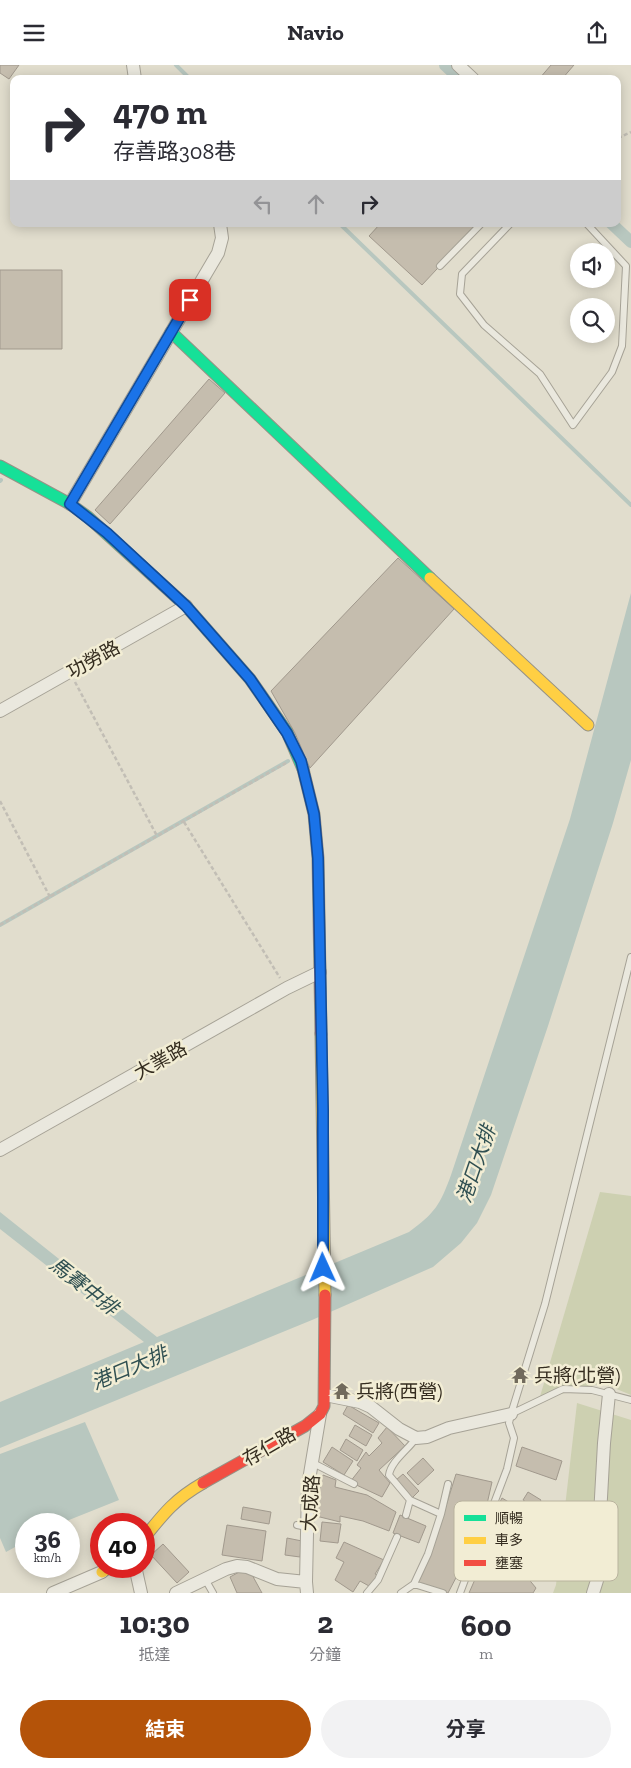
<!DOCTYPE html>
<html lang="zh-TW">
<meta charset="utf-8">
<style>
body{margin:0;font-family:"Zilla Slab","Noto Sans TC",serif;background:#f2f2f3;color:#2b2b33;height:100vh;display:flex;flex-direction:column;font-size:19px;white-space:nowrap}
*{box-sizing:border-box;margin:0}
p{font-size:16px;color:#7c7c81}
.icon{flex:none;width:28px;height:28px;fill:none;stroke:currentColor;stroke-width:2;stroke-linecap:round;stroke-linejoin:round}
.map{position:relative;height:1528px;overflow:hidden}
.drawer{display:flex;flex-direction:column;background:#fff;flex:1}
.drawer>*{flex:none}
.hud{position:absolute;left:10px;top:10px;width:611px;height:152px;border-radius:10px;box-shadow:0 2px 12px #0003;background:#fff;color:#2b2b33;overflow:hidden}
.buttons{position:absolute;left:570px;top:178px;display:grid;gap:10px}
.buttons a{display:grid;place-items:center;width:45px;height:45px;border-radius:50%;background:#fff;box-shadow:0 2px 12px #0003;font-size:25px}
.speed{position:absolute;left:15px;top:1448px;display:flex;gap:10px;font-size:25px;font-weight:700;text-align:center}
.speed>*{display:grid;place-content:center;width:65px;height:65px;border-radius:50%;background:#fff;box-shadow:0 2px 12px #0003;line-height:1}
.speed small{font-size:12px;font-weight:400}
.speed .limit{border:8px solid #d22;background:#fff;color:#111}
.pin{position:absolute;display:grid;place-items:center;width:42px;height:42px;color:#fff;margin:-21px;border-radius:10px;box-shadow:0 2px 8px #0006}
.me{position:absolute;width:55px;margin:-28px;rotate:359deg;stroke-linejoin:round;filter:drop-shadow(0 0 4px #0008)}
.turn{display:flex;align-items:center;gap:18px;height:105px;padding:0 20px;font-size:22px}
.turn .icon{width:65px;height:65px;stroke-width:2.5}
.turn b{display:block;font-size:35px;line-height:42px}
.lanes{display:flex;align-items:center;height:48px;padding:0 20px;background:#0003;justify-content:center;gap:25px;direction:ltr}
.lanes .off{opacity:.35}
.eta{display:flex;justify-content:space-evenly;align-items:center;height:85px;text-align:center}
.eta b{font-size:30px;font-weight:700;line-height:35px}
.cta{display:flex;gap:10px;margin-top:auto;padding:10px 20px}
.cta a{flex:1;height:58px;border-radius:30px;background:#b45309;color:#fff;font-size:20px;font-weight:700;line-height:58px;text-align:center}
.cta a+a{background:#f2f2f3;color:#2b2b33}
header{display:flex;justify-content:space-between;align-items:center;height:65px;padding:0 20px;background:#fff;font-size:22px;font-weight:700}
.map>svg:first-child{display:block}
.green{fill:#cdd0b1}
.water{fill:#b8c7bf}
.lines{fill:none;stroke-linecap:round;stroke-linejoin:round}
.stream{stroke:#b8c7bf;stroke-width:4}
.canal{stroke:#b8c7bf;stroke-width:12}
.building{fill:#c5bdae;stroke:#a1998d}
.lane-casing{stroke:#a6a296;stroke-width:8}
.street-casing{stroke:#a6a296;stroke-width:14}
.fast-casing{stroke:#969286;stroke-width:13}
.slow-casing{stroke:#969286;stroke-width:13}
.jam-casing{stroke:#969286;stroke-width:13}
.path{stroke:#c2beb5;stroke-width:2.5;stroke-dasharray:4 2.5;stroke-linecap:butt}
.lane{stroke:#eae8de;stroke-width:6}
.street{stroke:#eae8de;stroke-width:12}
.fast{stroke:#16e098;stroke-width:11}
.slow{stroke:#ffcf43;stroke-width:11}
.jam{stroke:#f24e42;stroke-width:11}
.route-casing{stroke:#114b97;stroke-width:12}
.route{stroke:#1a73e8;stroke-width:9}
.labels{text-anchor:middle;stroke-width:5;stroke-linejoin:round;paint-order:stroke}
.street-label{font-size:19px;fill:#342c1f;stroke:#f2edd4}
.poi-label{font-size:19px;fill:#342c1f;stroke:#f2edd4;text-anchor:start}
.water-label{font-size:20px;font-style:italic;fill:#305052;stroke:#f2edd4}
.key{fill:#f2edd4;stroke:#b9b39e;stroke-width:1}
.key-label{font-size:14px;fill:#342c1f}
</style>
<header><svg class="icon" aria-label="menu" viewBox="0 0 24 24"><path d="M4 6h16M4 12h16M4 18h16"/></svg>Navio<svg class="icon" aria-label="share" viewBox="0 0 24 24"><path d="M12 15V3M7 8l5-5 5 5M5 13v7h14v-7"/></svg></header>
<div class="map">
<svg width="631" height="1528" viewBox="0 0 631 1528">
<rect width="100%" height="100%" fill="#e1ddcd"/>
<path class="green" d="M600,1127L631,1131V1330L602,1318L539,1335Z
M577,1338L631,1355V1528H553L556,1520Z"/>
<path class="water" d="M631,528V695L613,758L548,961L491,1130L477,1158L461,1178L433,1202L312,1255L0,1383V1337L144,1277L0,1164V1147L157,1272L409,1167C435,1148 440,1140 451,1110L570,754Z
M85,1357L119,1435L59,1459H26V1476L6,1487L0,1473V1389Z"/>
<g class="lines">
<path class="stream" d="M176,0L190,14
M340,159L631,440
M0,416L1,415
M0,860L288,696"/>
<path class="canal" d="M445,0L460,14
M612,159L631,177"/>
</g>
<path class="building" d="M0,0H19L9,14L0,8Z
M551,0H574L562,14H539Z
M380,159H479L422,220L369,171Z
M0,205H62V284H0Z
M209,314L225,328L110,459L95,445Z
M398,493L454,544L310,703L295,668L271,626Z
M348,1340L379,1358L373,1368L343,1349Z
M355,1360L372,1370L366,1381L349,1371Z
M387,1362L405,1381L379,1405L390,1418L382,1432L350,1417L361,1403L357,1400L366,1387L369,1391L382,1378L378,1373Z
M346,1374L363,1385L357,1396L340,1385Z
M332,1382L353,1396L344,1410L323,1397Z
M522,1382L562,1396L556,1415L516,1401Z
M423,1393L434,1405L418,1420L407,1408Z
M403,1409L419,1426L412,1433L396,1415Z
M456,1409L492,1417L487,1439L477,1454L475,1474L464,1507L460,1505L448,1528L418,1518L431,1489Z
M323,1410L336,1415L335,1422L367,1430L396,1447L389,1466L363,1456L340,1451V1457L316,1451L320,1420Z
M528,1427L541,1435L536,1443L523,1435Z
M502,1433L530,1450L525,1462L496,1445Z
M243,1442L271,1447L269,1459L241,1454Z
M400,1450L426,1461L419,1478L393,1468Z
M322,1457L341,1459L338,1478L320,1476Z
M227,1460L266,1466L262,1496L222,1490Z
M287,1473L302,1476L300,1492L285,1490Z
M344,1477L384,1495L375,1509L378,1510L369,1521L360,1516L353,1527L335,1515L344,1497L336,1493Z
M163,1479L189,1507L177,1518L151,1490Z
M487,1487L517,1500L536,1523L533,1528H469Z
M241,1506L251,1508L262,1528H237L230,1512Z"/>
<g class="lines">
<g class="lane-casing">
<path id="lane" d="M510,159L462,209L460,229L484,260L540,309L573,360L612,307L622,281L626,201L587,159
M440,201L481,159
M511,1349L563,1324L592,1325L631,1335
M416,1373C409,1384 391,1396 389,1410L410,1435L441,1449
M313,1398L354,1419
M406,1450L410,1435
M297,1460L307,1462
M205,1514L213,1528
M414,1519L443,1528
M367,1528L378,1515L397,1472
M401,1528L414,1519L428,1489L441,1449L448,1419
M460,1528L507,1404L514,1373L509,1358L511,1349L545,1239L631,892"/>
</g>
<g class="street-casing">
<path id="street" d="M133,0L135,14
M458,0L473,14
M70,439L218,188L222,173L220,159
M0,646L186,541
M0,1085L287,923L320,907
M325,1330L360,1337L371,1342L399,1364L416,1373L427,1372L449,1363L511,1349
M135,1501L141,1528
M53,1528L102,1507
M176,1528L226,1504L237,1501L247,1502L277,1514L306,1517
M307,1528L306,1517L308,1421L320,1349
M593,1528L605,1490L598,1487L604,1378L609,1329"/>
</g>
<g class="fast-casing">
<path id="fast" d="M171,267L430,513
M0,401L70,439L88,452L186,541L250,614L287,667L303,704"/>
</g>
<g class="slow-casing">
<path id="slow" d="M430,513L588,660
M321,969L325,1230
M144,1473C164,1448 175,1434 203,1418
M102,1507L112,1501"/>
</g>
<g class="jam-casing">
<path id="jam" d="M303,704L314,749L318,793L321,969
M203,1418L305,1361L320,1349L324,1341L325,1230"/>
</g>
<path class="path" d="M618,73L631,67
M618,101L620,112L618,118
M75,617L157,771
M0,736L50,832
M184,757L280,913
M0,860L286,698"/>
<use href="#lane" class="lane"/>
<use href="#street" class="street"/>
<use href="#fast" class="fast"/>
<use href="#slow" class="slow"/>
<use href="#jam" class="jam"/>
</g>
<g class="lines">
<g class="route-casing">
<path id="route" d="M190,235L70,439L107,468L186,541L250,614L287,668L301,696L314,749L318,793L323,1045V1203"/>
</g>
<use href="#route" class="route"/>
</g>
<defs>
<g id="temple-bare" transform="scale(1.35)"><path d="M0-6L5-2H3V0L6.5 2.5H4V6H1.5V3h-3V6H-4V2.5H-6.5L-3 0V-2H-5Z" fill="#716a5c" stroke="#f2edd4" stroke-width="2.5" paint-order="stroke"/></g>
</defs>
<g fill-rule="evenodd">
<use href="#temple-bare" x="520" y="1310"/>
<use href="#temple-bare" x="342" y="1326"/>
</g>
<g class="labels">
<g class="street-label">
<text transform="translate(93 594) rotate(-29)" y="7">功勞路</text>
<text transform="translate(160 995) rotate(-29)" y="7">大業路</text>
<text transform="translate(269 1381) rotate(-30)" y="7">存仁路</text>
<text transform="translate(310 1438) rotate(-86)" y="7">大成路</text>
</g>
<g class="poi-label">
<text x="534" y="1317">兵將(北營)</text>
<text x="356" y="1333">兵將(西營)</text>
</g>
<g class="water-label">
<text transform="translate(476 1099) rotate(-71)" y="7">港口大排</text>
<text transform="translate(84 1221) rotate(38)" y="7">馬賽中排</text>
<text transform="translate(129 1303) rotate(-23)" y="7">港口大排</text>
</g>
</g>
<rect x="454" y="1436" width="164" height="80" rx="8" class="key"/>
<rect x="464" y="1450" width="22" height="6" fill="#16e098"/>
<rect x="464" y="1472" width="22" height="7" fill="#ffcf43"/>
<rect x="464" y="1495" width="22" height="6" fill="#f24e42"/>
<g class="key-label">
<text x="495" y="1458">順暢</text>
<text x="495" y="1480">車多</text>
<text x="495" y="1503">壅塞</text>
</g>
</svg>
<div class="buttons">
<a><svg class="icon" aria-label="sound" viewBox="0 0 24 24"><path d="M4 9h4l5-4v14l-5-4H4zM17 9q2 3 0 6"/></svg></a>
<a><svg class="icon" aria-label="search" viewBox="0 0 24 24"><circle cx="10" cy="10" r="6"/><path d="M15 15l6 6"/></svg></a>
</div>
<div class="speed"><div>36<small>km/h</small></div><div class="limit">40</div></div>
<div class="pin" style="left:190px;top:235px;background:#d93025"><svg class="icon" aria-label="arrive" viewBox="0 0 24 24"><path d="M6 21V4h12l-3 4 3 4H6"/></svg></div>
<svg class="me" style="left:323px;top:1203px" viewBox="-20 -20 40 40"><path d="M0-17L14 15 0 8-14 15z" fill="#1a73e8" stroke="#fff" stroke-width="4"/></svg>
<div class="hud">
<div class="turn"><svg class="icon" aria-label="right" viewBox="0 0 24 24"><path d="M7 20v-9h11M14 6l5 5-5 5"/></svg><div><b>470 m</b>存善路308巷</div></div>
<div class="lanes"><svg class="icon off" aria-label="left" viewBox="0 0 24 24"><path d="M17 20v-9H6M10 6l-5 5 5 5"/></svg><svg class="icon off" aria-label="ahead" viewBox="0 0 24 24"><path d="M12 20V5M6 11l6-6 6 6"/></svg><svg class="icon" aria-label="right" viewBox="0 0 24 24"><path d="M7 20v-9h11M14 6l5 5-5 5"/></svg></div>
</div>
</div>
<section class="drawer">
<div class="eta">
<div><b>10:30</b><p>抵達</p></div>
<div><b>2</b><p>分鐘</p></div>
<div><b>600</b><p>m</p></div>
</div>
<div class="cta"><a>結束</a><a>分享</a></div>
</section>
